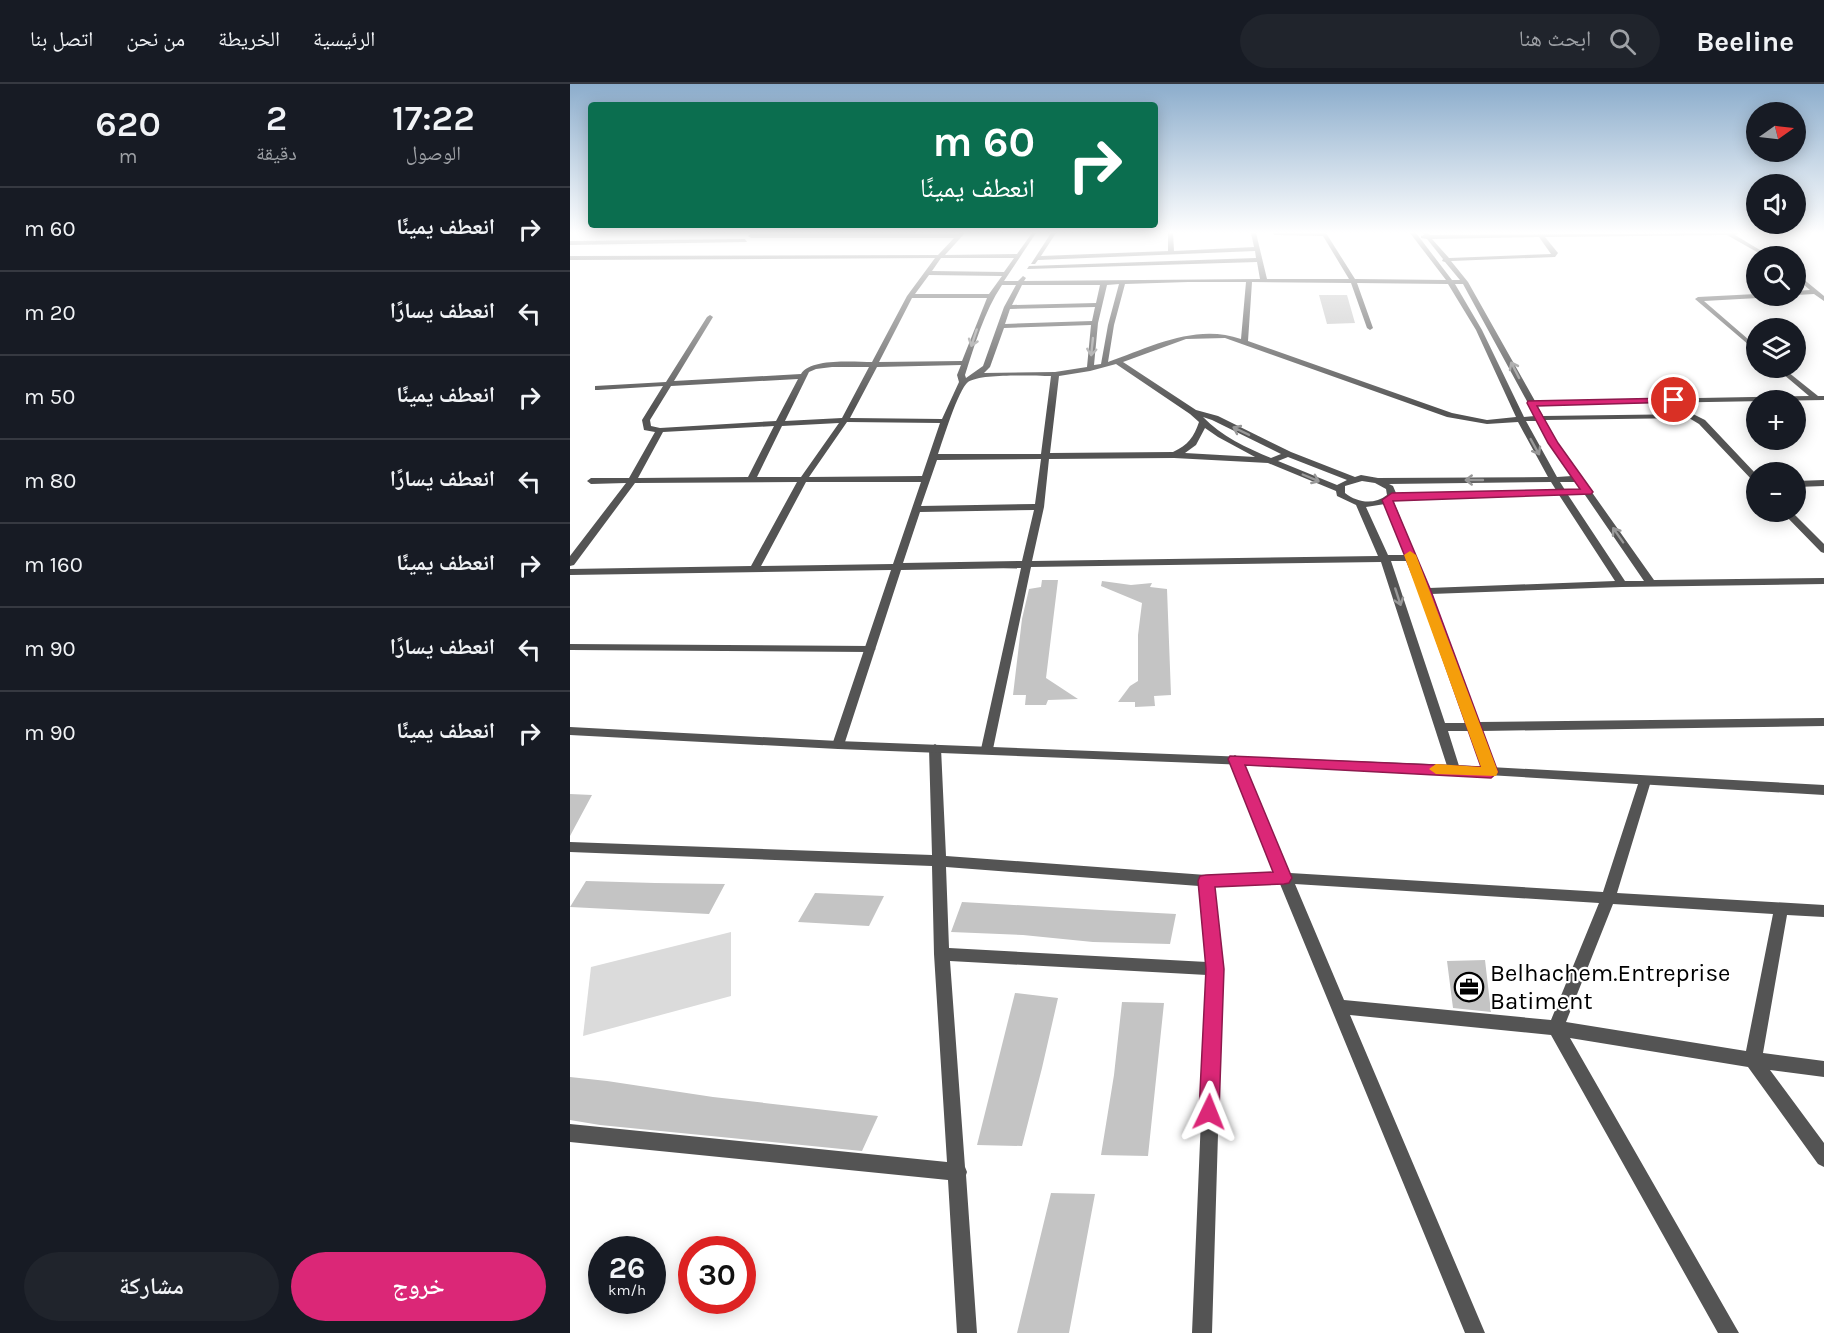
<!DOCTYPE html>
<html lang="ar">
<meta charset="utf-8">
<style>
body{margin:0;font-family:Karla,"Noto Naskh Arabic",sans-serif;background:#20242c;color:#f1f3f6;direction:rtl;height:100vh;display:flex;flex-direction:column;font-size:22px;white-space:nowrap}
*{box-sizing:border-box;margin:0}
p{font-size:20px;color:#9ea1a6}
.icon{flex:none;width:33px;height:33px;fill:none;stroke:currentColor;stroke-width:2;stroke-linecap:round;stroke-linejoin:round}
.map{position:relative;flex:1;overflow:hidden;direction:ltr}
.panel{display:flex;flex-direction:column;background:#171b24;width:570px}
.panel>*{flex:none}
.hud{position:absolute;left:18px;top:18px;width:570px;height:126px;border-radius:6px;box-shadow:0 3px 15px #0003;direction:rtl;background:#0b6e4f;color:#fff;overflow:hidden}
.needle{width:39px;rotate:76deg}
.fabs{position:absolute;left:1176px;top:18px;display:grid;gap:12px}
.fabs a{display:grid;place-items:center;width:60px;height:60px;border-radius:50%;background:#171b24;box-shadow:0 3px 15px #0003;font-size:30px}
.speed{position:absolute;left:18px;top:1152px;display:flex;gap:12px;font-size:30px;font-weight:700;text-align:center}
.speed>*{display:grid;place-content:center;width:78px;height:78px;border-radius:50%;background:#171b24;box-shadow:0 3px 15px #0003;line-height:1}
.speed small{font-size:15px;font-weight:400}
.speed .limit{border:9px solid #d22;background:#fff;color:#111}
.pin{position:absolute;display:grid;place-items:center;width:51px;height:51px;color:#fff;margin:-26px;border:3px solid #fff;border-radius:50%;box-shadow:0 2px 6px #0007}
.me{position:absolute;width:66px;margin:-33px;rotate:2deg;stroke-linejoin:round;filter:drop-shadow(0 0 4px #0008)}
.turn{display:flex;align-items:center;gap:21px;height:126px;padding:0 24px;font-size:27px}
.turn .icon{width:78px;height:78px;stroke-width:2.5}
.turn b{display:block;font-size:42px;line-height:51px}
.eta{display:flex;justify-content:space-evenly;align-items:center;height:102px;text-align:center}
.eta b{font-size:36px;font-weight:600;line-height:42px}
.button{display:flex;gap:12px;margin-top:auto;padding:12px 24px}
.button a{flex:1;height:69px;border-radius:36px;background:#db2777;color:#fff;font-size:24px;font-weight:600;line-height:69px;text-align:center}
.button a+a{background:#20242c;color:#f1f3f6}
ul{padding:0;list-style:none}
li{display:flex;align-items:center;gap:18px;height:84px;padding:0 24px;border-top:2px solid #363941}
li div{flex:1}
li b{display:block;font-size:22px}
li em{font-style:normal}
header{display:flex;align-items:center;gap:36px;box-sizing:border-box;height:84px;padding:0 30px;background:#171b24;border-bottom:2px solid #363941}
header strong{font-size:28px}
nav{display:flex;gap:33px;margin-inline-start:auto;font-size:21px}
.search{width:420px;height:54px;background:#20242c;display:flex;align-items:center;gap:15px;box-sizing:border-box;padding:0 21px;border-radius:33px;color:#9ea1a6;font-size:22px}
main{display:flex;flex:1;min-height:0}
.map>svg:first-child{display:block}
.green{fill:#dbdbdb}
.building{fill:#c4c4c4}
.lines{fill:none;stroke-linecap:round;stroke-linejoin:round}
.minor{fill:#545454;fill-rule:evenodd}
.tertiary{fill:#545454;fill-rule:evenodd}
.oneway{stroke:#989898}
.route{fill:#db2777;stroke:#8e194d;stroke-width:1.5}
.slow{fill:#f59e0b}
.labels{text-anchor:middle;stroke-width:4.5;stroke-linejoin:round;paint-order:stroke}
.near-poi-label{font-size:24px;fill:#000;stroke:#fff;text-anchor:start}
</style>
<header>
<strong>Beeline</strong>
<div class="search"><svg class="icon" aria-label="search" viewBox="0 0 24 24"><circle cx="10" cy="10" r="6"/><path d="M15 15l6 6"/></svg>ابحث هنا</div>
<nav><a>الرئيسية</a><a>الخريطة</a><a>من نحن</a><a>اتصل بنا</a></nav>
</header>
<main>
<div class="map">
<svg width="1254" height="1249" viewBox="0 0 1254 1249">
<rect width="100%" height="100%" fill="#fff"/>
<path class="green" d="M161,848V912L13,952L21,883Z"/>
<path class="building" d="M749,211H777L785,239L757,240Z
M472,496H488L476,594L508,615L478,616L476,621H455L456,611H443L452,535L459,505L471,503Z
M532,497L561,501L582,499L580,503L597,505L601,611L584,612L585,622L565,623V618H548L560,602L568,597V551L572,519L531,502Z
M0,710L22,711L0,752Z
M16,797L85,799L155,800L139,830L0,823Z
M245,809L314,812L299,842L228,838Z
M392,818L531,826L606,830L600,860L523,858L453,851L381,848Z
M915,876L921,928L883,924L877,877Z
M445,909L488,914L472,984L452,1062L407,1061Z
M552,918L594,919L578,1072L531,1071L544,991Z
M0,993L37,997L143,1013L308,1032L292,1067L30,1041L0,1036Z
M481,1109L525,1110L499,1249H447Z"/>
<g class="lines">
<path class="minor" d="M389,149H395L375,171L447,170L462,149H466L434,197H448L453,192L456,194L454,197L690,195L687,178L457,185L459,182L686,174L685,167L468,176L465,180H461L481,149H486L471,172L598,167V149H603L604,167L684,163L681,149H686L697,195H779L753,152L705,151L702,149H756L785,195L876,196L840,149H846L882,196H890L875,178L872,177L873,175L857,155L851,154V152L854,151L853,149H858L860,151L1169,149L1165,151L1200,172H1194L1157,151L975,153L988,169L985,173L881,177L898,198L965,317L1239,312L1206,284H1213L1248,312H1254V316L967,321L973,332L1123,330L1135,336L1186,390V398L1183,397L1129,340L1119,334L975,336L987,359L1084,496L1254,494V500L1052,503L861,510L909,638L1254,634V642L912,647L927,688L926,691H916L915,688L900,647H878L890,685L889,688H879L878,685L811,478L461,483L423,665L417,669L411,665L451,484L331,486L274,661L268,665L262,661L321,486L0,491V485L181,482L227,398L65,399L4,481L0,482V472L56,399L21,400L17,397L21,394H59L85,348L74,346L72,336L93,302L28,306H25V302L96,298L137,233L140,231L143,233L104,297L231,290C241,274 284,278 302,278L337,212L365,174L0,176V172L368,171L384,154H181L178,152L181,150H388ZM969,153L981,170L879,174L862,155ZM371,174H444L434,188L362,187ZM359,191L432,192L419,210H345ZM618,198H676L671,255C626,239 580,263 538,278L544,241L555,200ZM682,198L781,199L797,244L800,246L803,244L787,199L878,200L906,246L946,333L917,336L882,329L678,257ZM549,200L538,241L531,280L524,281L528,239L537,201ZM885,200H893L965,332L954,333L912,246ZM432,201H446L434,223L413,282L396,294L395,291C405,260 414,228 432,201ZM452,201H530L526,219L442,221ZM342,214H417L392,277L309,278ZM525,223L522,237L435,240L440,225ZM521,241L517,283L485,288L414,289L420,283L434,244ZM655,254L877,333L917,340L948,338L978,393L808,394L791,391L785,393L721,368L648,332L626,326L553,278L616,255ZM546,280L620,330L629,338C624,353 618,361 603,368L480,369L489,292L520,287ZM391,281L387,291L389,298L372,335L280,334L307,283ZM262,283H299L272,334L215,337L239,288L246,285ZM481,292L471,370H368C373,356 388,306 398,298C412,289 463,292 481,292ZM228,295L206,337L90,344L81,342L80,336L101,302ZM633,333L642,336L711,370L701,374C677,364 651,352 633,333ZM956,337H967L979,359L1002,392L987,393ZM277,338L370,339L352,392L239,393ZM269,339L231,393H187L212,342ZM204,342L178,393L68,394L93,348ZM635,344L648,353L685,373L615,369L626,361ZM718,373L777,396L767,401L708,377ZM604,374L698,379L766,407L767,412L786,421L808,472L462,477L474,423L479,375ZM471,375L465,420L351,422L367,376ZM792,397L805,399L816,405L817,411C804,421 788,419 775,409V402ZM236,398H351L323,480L191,482ZM981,398L986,406L826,409L823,402L819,400ZM990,398H1006L1011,405L995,406ZM989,411L1045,497L859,504L823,416ZM998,411H1015L1074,497H1055ZM815,420L835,471H818L796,423ZM464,426L452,477L333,479L350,428ZM821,477H838L897,639H875Z
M175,155L177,158L0,161V157Z
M1226,189L1254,212V217L1244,210L1226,211V207L1240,206L1226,194Z
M1186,210L1191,212L1188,214L1134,217L1186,262V267L1125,215L1128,213Z
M1254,396V402L1226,403V397Z
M1212,428H1222L1254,460V469L1251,468Z
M365,660L371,664L376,772L636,791L705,789L659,675L665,671L671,675L720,789L1033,808L1069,697L1070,694H1080L1081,697L1047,809L1254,821V833L1217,831L1193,969L1254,977V993L1200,986L1254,1059V1083L1248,1080L1178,983L1000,954L1169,1249H1148L981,951L780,931L915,1249H895L710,800L644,802L653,885L642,1249H622L637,891L380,877L395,1083L397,1088L396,1091L407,1249H387L378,1096L0,1058V1040L377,1078L364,870L362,782L0,768V758L362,771L359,664ZM376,783L629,802L637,878L379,864ZM725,800L1029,819L981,936L774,916ZM1043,820L1203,830L1176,967L996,938Z"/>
<path class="tertiary" d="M0,560L300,562L306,565L300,568L0,566Z
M0,643L268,657L884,681L1254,701V711L884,689L268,665L0,651Z"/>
</g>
<defs><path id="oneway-shaft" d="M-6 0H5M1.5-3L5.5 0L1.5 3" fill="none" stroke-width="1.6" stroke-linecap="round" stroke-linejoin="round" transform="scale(1.5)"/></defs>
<g class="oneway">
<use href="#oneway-shaft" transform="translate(404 254) rotate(108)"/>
<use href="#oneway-shaft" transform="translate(522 263) rotate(96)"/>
<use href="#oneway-shaft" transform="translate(945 286) rotate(-117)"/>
<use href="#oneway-shaft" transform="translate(671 347) rotate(-154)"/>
<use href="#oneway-shaft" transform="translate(965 363) rotate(61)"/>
<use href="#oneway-shaft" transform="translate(741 394) rotate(23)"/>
<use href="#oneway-shaft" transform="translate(904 396) rotate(180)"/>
<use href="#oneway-shaft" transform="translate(1048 451) rotate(-125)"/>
<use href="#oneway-shaft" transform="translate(828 513) rotate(72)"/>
</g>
<linearGradient id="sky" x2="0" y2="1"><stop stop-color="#8cadcc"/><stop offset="0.46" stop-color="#fff"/><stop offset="1" stop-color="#fff" stop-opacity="0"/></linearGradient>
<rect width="1254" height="323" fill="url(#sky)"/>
<path class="route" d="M1104,314L1108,316L1107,318L967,322L988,359L1023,408L1021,410L823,417L861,507L928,688L921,694L675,681L722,794L719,799L714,800L645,803L654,885L649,1028L646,1035L639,1038L632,1035L629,1028L636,885L628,797L630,792L636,791L703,788L658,675L660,672L911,683L849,507L812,416L822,409L1010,405L978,359L957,319L958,317Z"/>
<path class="slow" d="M840,467L846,471L928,688L926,692L866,690L859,685L866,680L911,683L834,471Z"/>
<defs>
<g id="office-ring" transform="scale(1.5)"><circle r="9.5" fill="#fff" stroke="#000" stroke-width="1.5"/><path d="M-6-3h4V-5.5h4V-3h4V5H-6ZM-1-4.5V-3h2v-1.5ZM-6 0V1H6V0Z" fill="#000"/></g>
</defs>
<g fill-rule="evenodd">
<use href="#office-ring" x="899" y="903"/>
</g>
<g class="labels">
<g class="near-poi-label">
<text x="920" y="897">Belhachem.Entreprise<tspan x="920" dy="28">Batiment</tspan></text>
</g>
</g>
</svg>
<div class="fabs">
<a><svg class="needle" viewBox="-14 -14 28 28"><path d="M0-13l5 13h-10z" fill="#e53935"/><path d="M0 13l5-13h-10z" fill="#9ea1a6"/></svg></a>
<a><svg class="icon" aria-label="sound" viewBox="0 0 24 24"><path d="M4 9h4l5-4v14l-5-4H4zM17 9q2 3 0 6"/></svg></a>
<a><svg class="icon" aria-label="search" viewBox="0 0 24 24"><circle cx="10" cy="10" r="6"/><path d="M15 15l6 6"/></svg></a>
<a><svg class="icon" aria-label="layers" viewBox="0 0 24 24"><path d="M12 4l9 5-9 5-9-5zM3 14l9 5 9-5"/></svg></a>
<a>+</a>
<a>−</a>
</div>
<div class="speed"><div>26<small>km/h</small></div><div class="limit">30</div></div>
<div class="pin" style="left:1104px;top:316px;background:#d93025"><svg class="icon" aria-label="arrive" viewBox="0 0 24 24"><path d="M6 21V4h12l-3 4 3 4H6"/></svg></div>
<svg class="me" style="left:639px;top:1028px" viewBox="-20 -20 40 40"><path d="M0-17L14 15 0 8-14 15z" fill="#db2777" stroke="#fff" stroke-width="4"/></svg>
<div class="hud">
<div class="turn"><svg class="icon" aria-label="right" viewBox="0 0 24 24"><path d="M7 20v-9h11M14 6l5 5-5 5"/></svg><div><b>60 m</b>انعطف يمينًا</div></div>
</div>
</div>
<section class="panel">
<div class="eta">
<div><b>17:22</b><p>الوصول</p></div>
<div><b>2</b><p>دقيقة</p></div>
<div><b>620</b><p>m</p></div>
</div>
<ul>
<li><svg class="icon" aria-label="right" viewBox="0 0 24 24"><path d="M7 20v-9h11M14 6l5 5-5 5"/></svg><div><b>انعطف يمينًا</b></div><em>60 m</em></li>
<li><svg class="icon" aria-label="left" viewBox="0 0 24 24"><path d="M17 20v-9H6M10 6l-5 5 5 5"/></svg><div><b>انعطف يسارًا</b></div><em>20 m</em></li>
<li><svg class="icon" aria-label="right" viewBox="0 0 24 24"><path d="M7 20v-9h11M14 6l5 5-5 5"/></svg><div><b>انعطف يمينًا</b></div><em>50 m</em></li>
<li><svg class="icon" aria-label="left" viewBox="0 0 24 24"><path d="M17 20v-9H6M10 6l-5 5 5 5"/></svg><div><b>انعطف يسارًا</b></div><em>80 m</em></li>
<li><svg class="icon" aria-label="right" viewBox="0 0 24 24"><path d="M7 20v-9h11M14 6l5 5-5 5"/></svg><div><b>انعطف يمينًا</b></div><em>160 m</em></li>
<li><svg class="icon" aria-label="left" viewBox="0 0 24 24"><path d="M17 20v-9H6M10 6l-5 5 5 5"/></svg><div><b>انعطف يسارًا</b></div><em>90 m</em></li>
<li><svg class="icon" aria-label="right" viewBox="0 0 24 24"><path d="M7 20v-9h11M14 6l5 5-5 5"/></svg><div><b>انعطف يمينًا</b></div><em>90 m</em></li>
</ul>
<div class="button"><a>خروج</a><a>مشاركة</a></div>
</section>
</main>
